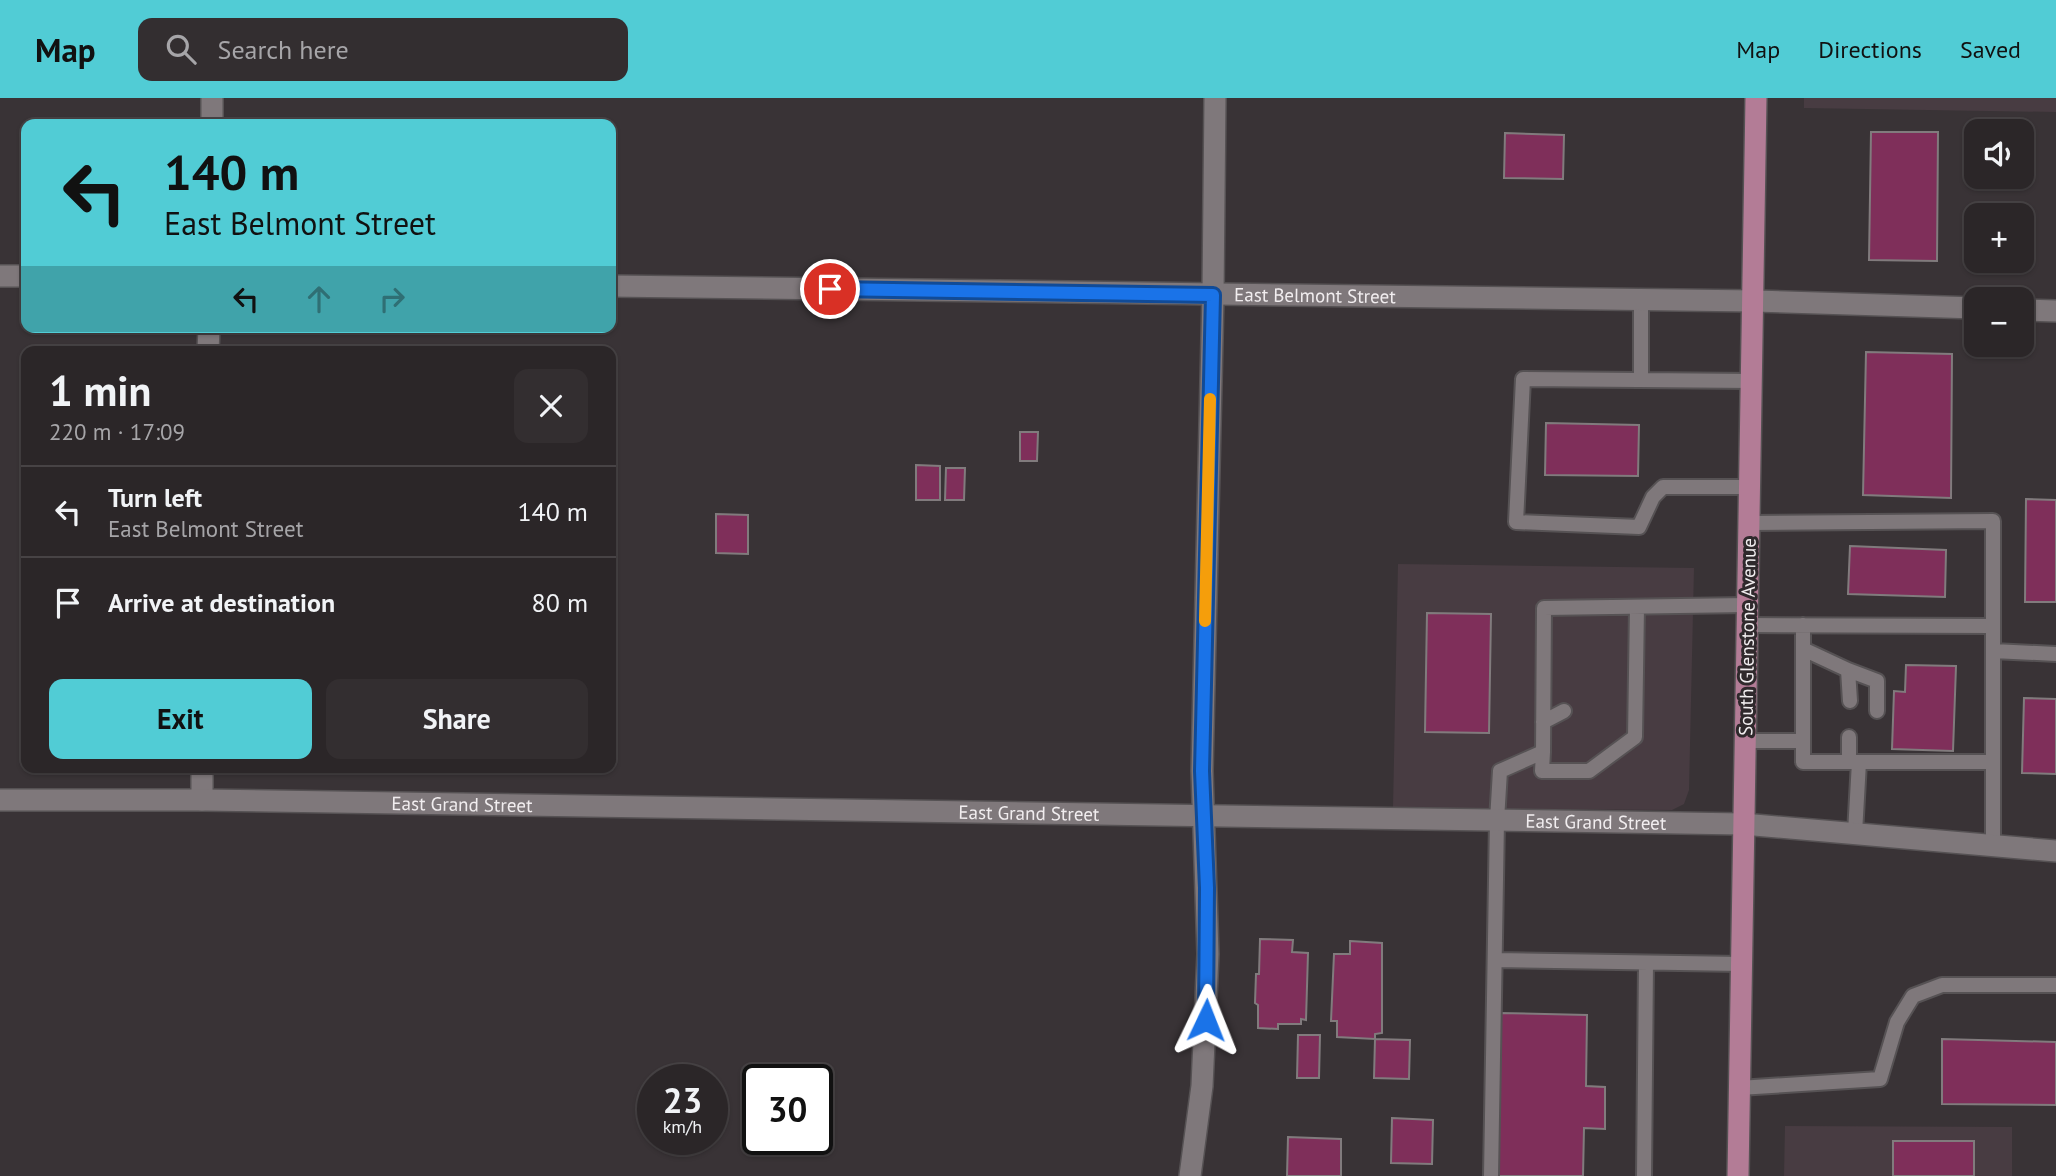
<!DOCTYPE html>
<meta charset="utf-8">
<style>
body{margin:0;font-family:"PT Sans",sans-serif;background:#332e30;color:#f1f3f6;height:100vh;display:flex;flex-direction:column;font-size:26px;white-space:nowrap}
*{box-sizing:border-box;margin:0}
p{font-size:23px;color:#a6a5a8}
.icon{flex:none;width:38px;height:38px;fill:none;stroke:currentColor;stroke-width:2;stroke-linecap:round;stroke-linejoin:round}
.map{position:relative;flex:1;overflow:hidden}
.drawer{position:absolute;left:21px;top:248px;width:595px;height:427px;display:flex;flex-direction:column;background:#2b2628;border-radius:14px;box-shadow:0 2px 5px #0004,0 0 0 2px #474345}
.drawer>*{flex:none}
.hud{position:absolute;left:21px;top:21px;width:595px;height:214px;border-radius:14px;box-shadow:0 2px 5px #0004,0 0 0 2px #474345;background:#51ccd5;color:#111;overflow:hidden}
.buttons{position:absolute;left:1964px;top:21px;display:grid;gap:14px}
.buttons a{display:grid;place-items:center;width:70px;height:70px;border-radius:14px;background:#2b2628;box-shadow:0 2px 5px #0004,0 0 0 2px #474345;font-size:35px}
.speed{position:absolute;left:637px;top:966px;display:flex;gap:14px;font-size:35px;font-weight:700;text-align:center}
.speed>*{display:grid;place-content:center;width:91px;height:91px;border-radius:50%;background:#2b2628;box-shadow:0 2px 5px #0004,0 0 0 2px #474345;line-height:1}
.speed small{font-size:18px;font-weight:400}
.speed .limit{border:4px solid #111;border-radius:10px;background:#fff;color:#111}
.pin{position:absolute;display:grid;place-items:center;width:60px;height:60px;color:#fff;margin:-30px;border:4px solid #fff;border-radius:50%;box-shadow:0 2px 7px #0007}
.me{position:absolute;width:77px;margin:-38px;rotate:2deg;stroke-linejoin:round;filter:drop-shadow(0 0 5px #0008)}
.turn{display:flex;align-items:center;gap:24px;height:147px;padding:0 28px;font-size:32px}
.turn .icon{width:91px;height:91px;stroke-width:2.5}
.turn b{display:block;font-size:49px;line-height:60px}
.lanes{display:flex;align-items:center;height:66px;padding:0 28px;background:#0003;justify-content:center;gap:35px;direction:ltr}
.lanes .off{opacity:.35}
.round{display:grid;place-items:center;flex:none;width:74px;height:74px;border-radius:14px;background:#332e30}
.headline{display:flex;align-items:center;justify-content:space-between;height:119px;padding:0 28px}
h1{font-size:42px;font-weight:600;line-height:52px}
.action{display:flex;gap:14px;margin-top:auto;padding:14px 28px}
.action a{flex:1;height:80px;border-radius:14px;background:#51ccd5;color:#111;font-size:28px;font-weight:600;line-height:80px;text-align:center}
.action a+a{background:#332e30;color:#f1f3f6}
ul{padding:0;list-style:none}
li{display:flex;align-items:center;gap:21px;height:91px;padding:0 28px;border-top:2px solid #474345}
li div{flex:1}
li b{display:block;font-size:26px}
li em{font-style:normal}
header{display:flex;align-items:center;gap:42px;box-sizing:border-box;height:98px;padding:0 35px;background:#51ccd5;color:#111}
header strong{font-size:33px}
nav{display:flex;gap:38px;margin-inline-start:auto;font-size:24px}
.search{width:490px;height:63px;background:#332e30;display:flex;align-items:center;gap:18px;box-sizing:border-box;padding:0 24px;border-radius:14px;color:#a6a5a8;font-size:26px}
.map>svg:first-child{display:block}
.built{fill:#483c42}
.building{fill:#7f2f5a;stroke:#817b7d;stroke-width:2}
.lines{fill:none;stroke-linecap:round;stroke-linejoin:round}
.service-casing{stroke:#565254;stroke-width:18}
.minor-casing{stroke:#565254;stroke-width:24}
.secondary-casing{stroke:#565254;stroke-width:24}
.primary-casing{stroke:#565254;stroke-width:24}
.service{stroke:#7f787b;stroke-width:14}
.minor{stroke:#7f787b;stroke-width:21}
.secondary{stroke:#7f787b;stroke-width:21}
.primary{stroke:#b37c96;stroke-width:21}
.route-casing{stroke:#114b97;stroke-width:18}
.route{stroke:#1a73e8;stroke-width:12}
.slow{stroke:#f59e0b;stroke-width:12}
.labels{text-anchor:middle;stroke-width:6;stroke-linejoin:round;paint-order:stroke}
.street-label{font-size:19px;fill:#f1edef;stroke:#2f292c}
</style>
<header>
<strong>Map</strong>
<div class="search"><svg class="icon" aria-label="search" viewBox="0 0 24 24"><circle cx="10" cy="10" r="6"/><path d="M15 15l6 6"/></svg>Search here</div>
<nav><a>Map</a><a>Directions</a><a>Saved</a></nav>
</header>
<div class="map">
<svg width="2056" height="1078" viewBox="0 0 2056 1078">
<rect width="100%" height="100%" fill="#393336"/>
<path class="built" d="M1804,0H2056V14L1804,10Z
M1398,466L1694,470L1689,692L1684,706L1672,712L1393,710Z
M1785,1028L2012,1029V1078H1784Z"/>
<path class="building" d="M1871,34H1938L1937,163L1869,162Z
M1505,35L1564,37L1563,81L1504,80Z
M1866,254L1952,256L1951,400L1863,397Z
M1546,325L1639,327L1638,378L1545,377Z
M1020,334H1038L1037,363H1020Z
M916,367L940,368V402H916Z
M946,370H965L964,402H945Z
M2026,401L2056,402V504H2025Z
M716,416L748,417V456L716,455Z
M1850,448L1946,452L1945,499L1848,496Z
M1427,515L1491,516L1489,635L1425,634Z
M1906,567L1956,568L1953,653L1892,651L1894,593L1905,594Z
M2024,600L2056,601V676L2022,675Z
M1260,841L1293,842L1292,854L1308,855L1306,922L1301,921V926H1278V931L1258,930V907L1255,905L1256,876H1259Z
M1350,843L1382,845V935L1375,936V941L1337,939V923H1331L1334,856H1350Z
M1499,915L1587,917L1586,988L1605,989V1031L1584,1030L1583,1078H1496Z
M1298,937H1320L1319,980H1297Z
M1375,941L1410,942L1409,981L1374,980Z
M1942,941L2056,944V1007L1942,1006Z
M1392,1020L1433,1022L1432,1066L1391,1065Z
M1288,1039L1341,1041V1078H1287Z
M1893,1043H1974V1078H1893Z"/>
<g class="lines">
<g class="service-casing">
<path id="service" d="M1641,202V282
M1750,389H1663L1653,399L1639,429L1516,424L1523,281L1753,283
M1750,425L1993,423V746
M1747,527L1993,528
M1803,527V664H1993
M1803,551L1848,572L1850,603
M1993,553L2056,556
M1848,572L1877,583V613
M1543,624L1564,613
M1745,643H1803
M1543,654L1542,673H1589L1635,639L1637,509
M1849,664V639
M1855,735L1859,664
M1495,862L1741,866
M1739,990L1880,981L1897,924L1913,898L1942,887H2056
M1491,1078L1497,722L1500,673L1543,654L1544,510L1747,507
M1644,1078L1646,865"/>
</g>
<g class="minor-casing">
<g id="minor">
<path d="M212,26V0"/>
<path d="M0,178H26"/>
<path id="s1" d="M611,188L1755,203L1976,210"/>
<path d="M2021,212L2056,213"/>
<path d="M208,254L209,229"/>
<path d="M202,702V670"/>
<path d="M1190,1078L1202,988L1208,856L1202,673L1213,197L1215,0"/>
</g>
</g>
<g class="secondary-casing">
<g id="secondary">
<path id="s2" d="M0,702H202L1743,726L2056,753"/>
</g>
</g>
<g class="primary-casing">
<path id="primary" d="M1738,1078L1756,0"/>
</g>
<use href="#service" class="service"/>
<use href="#minor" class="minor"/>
<use href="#secondary" class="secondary"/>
<use href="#primary" class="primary"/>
</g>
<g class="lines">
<g class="route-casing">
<path id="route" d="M830,191L1213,197L1202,673L1207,790L1206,922"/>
</g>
<use href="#route" class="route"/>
<path class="slow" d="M1205,523L1210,301"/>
</g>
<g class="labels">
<g class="street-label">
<text dy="7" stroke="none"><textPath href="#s1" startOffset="704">East Belmont Street</textPath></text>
<text transform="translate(1747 539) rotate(-89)" y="7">South Glenstone Avenue</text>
<text dy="7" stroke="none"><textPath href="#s2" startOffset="462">East Grand Street</textPath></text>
<text dy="7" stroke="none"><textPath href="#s2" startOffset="1029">East Grand Street</textPath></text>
<text dy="7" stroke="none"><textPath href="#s2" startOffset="1596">East Grand Street</textPath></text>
</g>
</g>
</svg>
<div class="buttons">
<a><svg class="icon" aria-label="sound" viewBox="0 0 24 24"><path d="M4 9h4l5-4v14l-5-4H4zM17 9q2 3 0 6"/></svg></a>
<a>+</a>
<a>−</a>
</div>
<div class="speed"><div>23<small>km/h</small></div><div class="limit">30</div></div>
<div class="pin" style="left:830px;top:191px;background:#d93025"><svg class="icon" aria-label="arrive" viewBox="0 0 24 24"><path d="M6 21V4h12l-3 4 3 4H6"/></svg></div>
<svg class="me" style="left:1206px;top:922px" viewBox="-20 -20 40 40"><path d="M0-17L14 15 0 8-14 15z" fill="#1a73e8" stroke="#fff" stroke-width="4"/></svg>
<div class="hud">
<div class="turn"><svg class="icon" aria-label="left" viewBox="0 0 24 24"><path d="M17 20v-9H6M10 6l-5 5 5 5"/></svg><div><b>140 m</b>East Belmont Street</div></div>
<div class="lanes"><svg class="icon" aria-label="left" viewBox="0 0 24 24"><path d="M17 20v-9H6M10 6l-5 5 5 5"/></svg><svg class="icon off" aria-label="ahead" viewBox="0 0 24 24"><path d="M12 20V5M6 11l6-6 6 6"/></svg><svg class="icon off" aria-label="right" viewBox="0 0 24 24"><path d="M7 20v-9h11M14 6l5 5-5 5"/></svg></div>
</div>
<section class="drawer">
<div class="headline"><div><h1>1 min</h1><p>220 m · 17:09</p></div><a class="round"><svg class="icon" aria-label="close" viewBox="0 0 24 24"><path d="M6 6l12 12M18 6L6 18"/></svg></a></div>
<ul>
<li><svg class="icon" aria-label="left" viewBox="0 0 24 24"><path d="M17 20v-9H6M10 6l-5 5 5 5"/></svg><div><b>Turn left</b><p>East Belmont Street</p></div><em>140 m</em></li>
<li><svg class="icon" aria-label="arrive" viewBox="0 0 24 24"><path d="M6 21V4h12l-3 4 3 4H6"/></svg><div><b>Arrive at destination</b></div><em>80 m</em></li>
</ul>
<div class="action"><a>Exit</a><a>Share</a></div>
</section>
</div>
